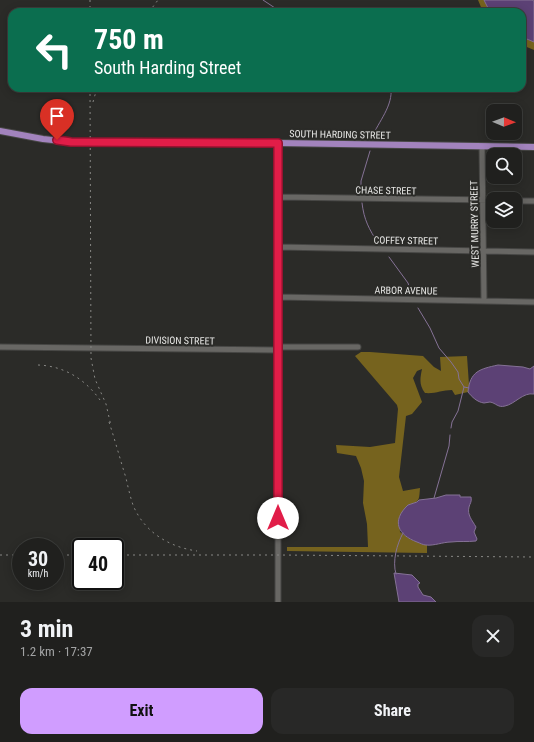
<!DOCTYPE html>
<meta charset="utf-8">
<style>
body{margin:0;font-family:"Roboto Condensed",sans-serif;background:#282827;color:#f1f3f6;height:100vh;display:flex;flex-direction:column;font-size:15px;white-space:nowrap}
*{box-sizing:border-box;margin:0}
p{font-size:13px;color:#a2a3a4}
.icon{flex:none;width:22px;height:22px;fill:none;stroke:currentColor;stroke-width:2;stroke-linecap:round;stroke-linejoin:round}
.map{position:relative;height:602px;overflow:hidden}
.details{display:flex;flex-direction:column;background:#20201e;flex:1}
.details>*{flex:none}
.top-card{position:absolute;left:8px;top:8px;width:518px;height:84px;border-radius:12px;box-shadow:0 2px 10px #0003,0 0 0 1px #3d3e3c;background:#0b6e4f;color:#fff;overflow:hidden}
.needle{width:26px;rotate:91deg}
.fabs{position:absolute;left:486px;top:104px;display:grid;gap:8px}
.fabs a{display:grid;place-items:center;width:36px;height:36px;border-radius:8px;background:#20201e;box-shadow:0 2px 10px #0003,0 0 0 1px #3d3e3c;font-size:20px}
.speed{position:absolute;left:12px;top:538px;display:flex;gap:8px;font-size:20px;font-weight:700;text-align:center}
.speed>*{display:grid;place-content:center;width:52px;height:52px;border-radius:50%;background:#20201e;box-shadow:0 2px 10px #0003,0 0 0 1px #3d3e3c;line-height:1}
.speed small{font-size:10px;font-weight:400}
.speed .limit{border:2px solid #111;border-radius:6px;background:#fff;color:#111}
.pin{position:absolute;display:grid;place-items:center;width:34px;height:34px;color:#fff;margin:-41px -17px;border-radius:50% 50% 50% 0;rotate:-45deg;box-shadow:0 0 4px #0007}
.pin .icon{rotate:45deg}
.me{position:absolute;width:44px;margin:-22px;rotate:0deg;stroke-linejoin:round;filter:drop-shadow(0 0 3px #0008)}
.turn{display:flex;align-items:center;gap:14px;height:84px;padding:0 20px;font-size:18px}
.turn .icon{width:52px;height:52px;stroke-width:2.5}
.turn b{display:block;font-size:28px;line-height:34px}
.round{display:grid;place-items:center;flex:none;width:42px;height:42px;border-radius:12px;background:#282827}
.overview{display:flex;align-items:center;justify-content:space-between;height:68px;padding:0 20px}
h1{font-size:24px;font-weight:700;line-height:30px}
.cta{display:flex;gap:8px;margin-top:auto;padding:8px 20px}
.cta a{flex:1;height:46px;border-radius:12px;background:#d09dff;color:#111;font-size:16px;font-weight:700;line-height:46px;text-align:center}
.cta a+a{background:#282827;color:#f1f3f6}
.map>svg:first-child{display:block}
.forest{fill:#76631e}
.water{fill:#5c4175;stroke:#857296}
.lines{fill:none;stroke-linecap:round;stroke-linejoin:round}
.stream{stroke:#857296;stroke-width:1}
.minor-casing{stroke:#464644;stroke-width:7}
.major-casing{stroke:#464644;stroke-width:8}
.minor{stroke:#686764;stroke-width:5}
.major{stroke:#a283bd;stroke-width:6}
.rail{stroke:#888885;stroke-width:1;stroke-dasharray:2 4;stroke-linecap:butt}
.route-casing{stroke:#92132f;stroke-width:10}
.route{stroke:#e11d48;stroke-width:7}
.labels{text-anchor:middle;stroke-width:4;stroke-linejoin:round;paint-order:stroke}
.street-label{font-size:10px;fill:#e6e6e4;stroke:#2b2b28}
</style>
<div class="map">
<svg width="534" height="602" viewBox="0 0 534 602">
<rect width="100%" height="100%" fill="#2b2b28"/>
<path class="forest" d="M478,0H484L490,12H483Z
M522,37L534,42V50L522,45Z
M361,352H370L423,356L434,367L441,371L440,357L467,356L469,385L468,392L455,395L452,390C442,390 435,394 425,393C419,385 420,379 422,369L417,371L413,378L422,402L412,414L406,416L399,477L403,491L420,488C419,500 420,502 408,505C400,513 399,521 400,532L410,539L427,545V553L287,551V547H368L367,524L363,503L364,481L361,468L356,456L337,453L336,445L370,447L395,443L398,409L397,405L355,356Z"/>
<path class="water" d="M484,0H532L534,1V42L522,37V12H490Z
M498,365L523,367L530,369L534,366V394C523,392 515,404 505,406C498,408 496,403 490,402C488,402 486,403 484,403C477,402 472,397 468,392C470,371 480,369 498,365Z
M446,495H460V497H471C472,502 470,503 469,507C467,515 472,520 476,527L474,532L477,539L476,541C467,542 459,541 451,542C443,542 434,546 426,545C423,545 420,543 417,542C398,535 391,521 408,505L417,502L419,500L436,498Z
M394,573L412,575L420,583L418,584V587L423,595L431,597L436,602H399Z"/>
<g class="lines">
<path class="stream" d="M263,0L281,12
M372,137C379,121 393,106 391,88
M361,193V181L370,151
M362,203C364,220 369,229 378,243
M389,257L408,283L411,293
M418,308L430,328L439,348L451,362L458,372L459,379L464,387L458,411L452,422L451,428
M464,387L469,388
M434,498L449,446L450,435
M396,574C392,561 397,544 403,533"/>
<g class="minor-casing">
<path id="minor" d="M278,143V602
M482,147L484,301
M278,197L493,200
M515,201H534
M278,247L534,252
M278,297L534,302
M0,347L275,350L282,347H358"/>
</g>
<g class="major-casing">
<path id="major" d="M0,131L43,139L71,142L278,143L534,147"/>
</g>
<use href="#minor" class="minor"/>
<use href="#major" class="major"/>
<path class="rail" d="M90,0V12
M149,12L158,0
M90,88L91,358L95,379L106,404L111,426
M93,102L97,88
M38,365C64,366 85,379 100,400
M109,422C115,440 120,459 126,478C128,487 130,496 133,505C144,532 169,547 197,551
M0,555H21
M55,555H81
M115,555H279L534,557"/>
</g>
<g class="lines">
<g class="route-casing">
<path id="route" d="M57,140L71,142L278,143V518"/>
</g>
<use href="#route" class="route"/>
</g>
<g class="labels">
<g class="street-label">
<text transform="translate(340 134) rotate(1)" y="4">SOUTH HARDING STREET</text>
<text transform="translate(386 190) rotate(1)" y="4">CHASE STREET</text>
<text transform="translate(474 224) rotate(-91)" y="4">WEST MURRY STREET</text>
<text transform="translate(406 240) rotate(1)" y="4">COFFEY STREET</text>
<text transform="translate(406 290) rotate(1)" y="4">ARBOR AVENUE</text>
<text transform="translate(180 340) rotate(1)" y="4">DIVISION STREET</text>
</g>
</g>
</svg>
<div class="fabs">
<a><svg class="needle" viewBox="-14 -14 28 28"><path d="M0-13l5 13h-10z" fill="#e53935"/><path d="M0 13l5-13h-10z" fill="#a2a3a4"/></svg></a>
<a><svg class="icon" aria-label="search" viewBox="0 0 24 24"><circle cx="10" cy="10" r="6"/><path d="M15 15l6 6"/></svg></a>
<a><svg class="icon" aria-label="layers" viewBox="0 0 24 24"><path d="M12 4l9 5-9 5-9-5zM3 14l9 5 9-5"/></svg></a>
</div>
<div class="speed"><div>30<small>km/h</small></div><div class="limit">40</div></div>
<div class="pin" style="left:57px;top:140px;background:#d93025"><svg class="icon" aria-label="arrive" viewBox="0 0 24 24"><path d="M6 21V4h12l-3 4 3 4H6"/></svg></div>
<svg class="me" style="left:278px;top:518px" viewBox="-20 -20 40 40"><circle r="19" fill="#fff"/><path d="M0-13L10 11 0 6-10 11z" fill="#e11d48"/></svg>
<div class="top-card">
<div class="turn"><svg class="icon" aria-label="left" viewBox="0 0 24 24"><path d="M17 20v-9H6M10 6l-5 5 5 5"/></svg><div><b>750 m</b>South Harding Street</div></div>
</div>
</div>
<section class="details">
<div class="overview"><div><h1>3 min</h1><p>1.2 km · 17:37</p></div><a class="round"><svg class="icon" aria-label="close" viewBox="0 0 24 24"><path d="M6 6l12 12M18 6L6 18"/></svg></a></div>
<div class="cta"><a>Exit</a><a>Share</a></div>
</section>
